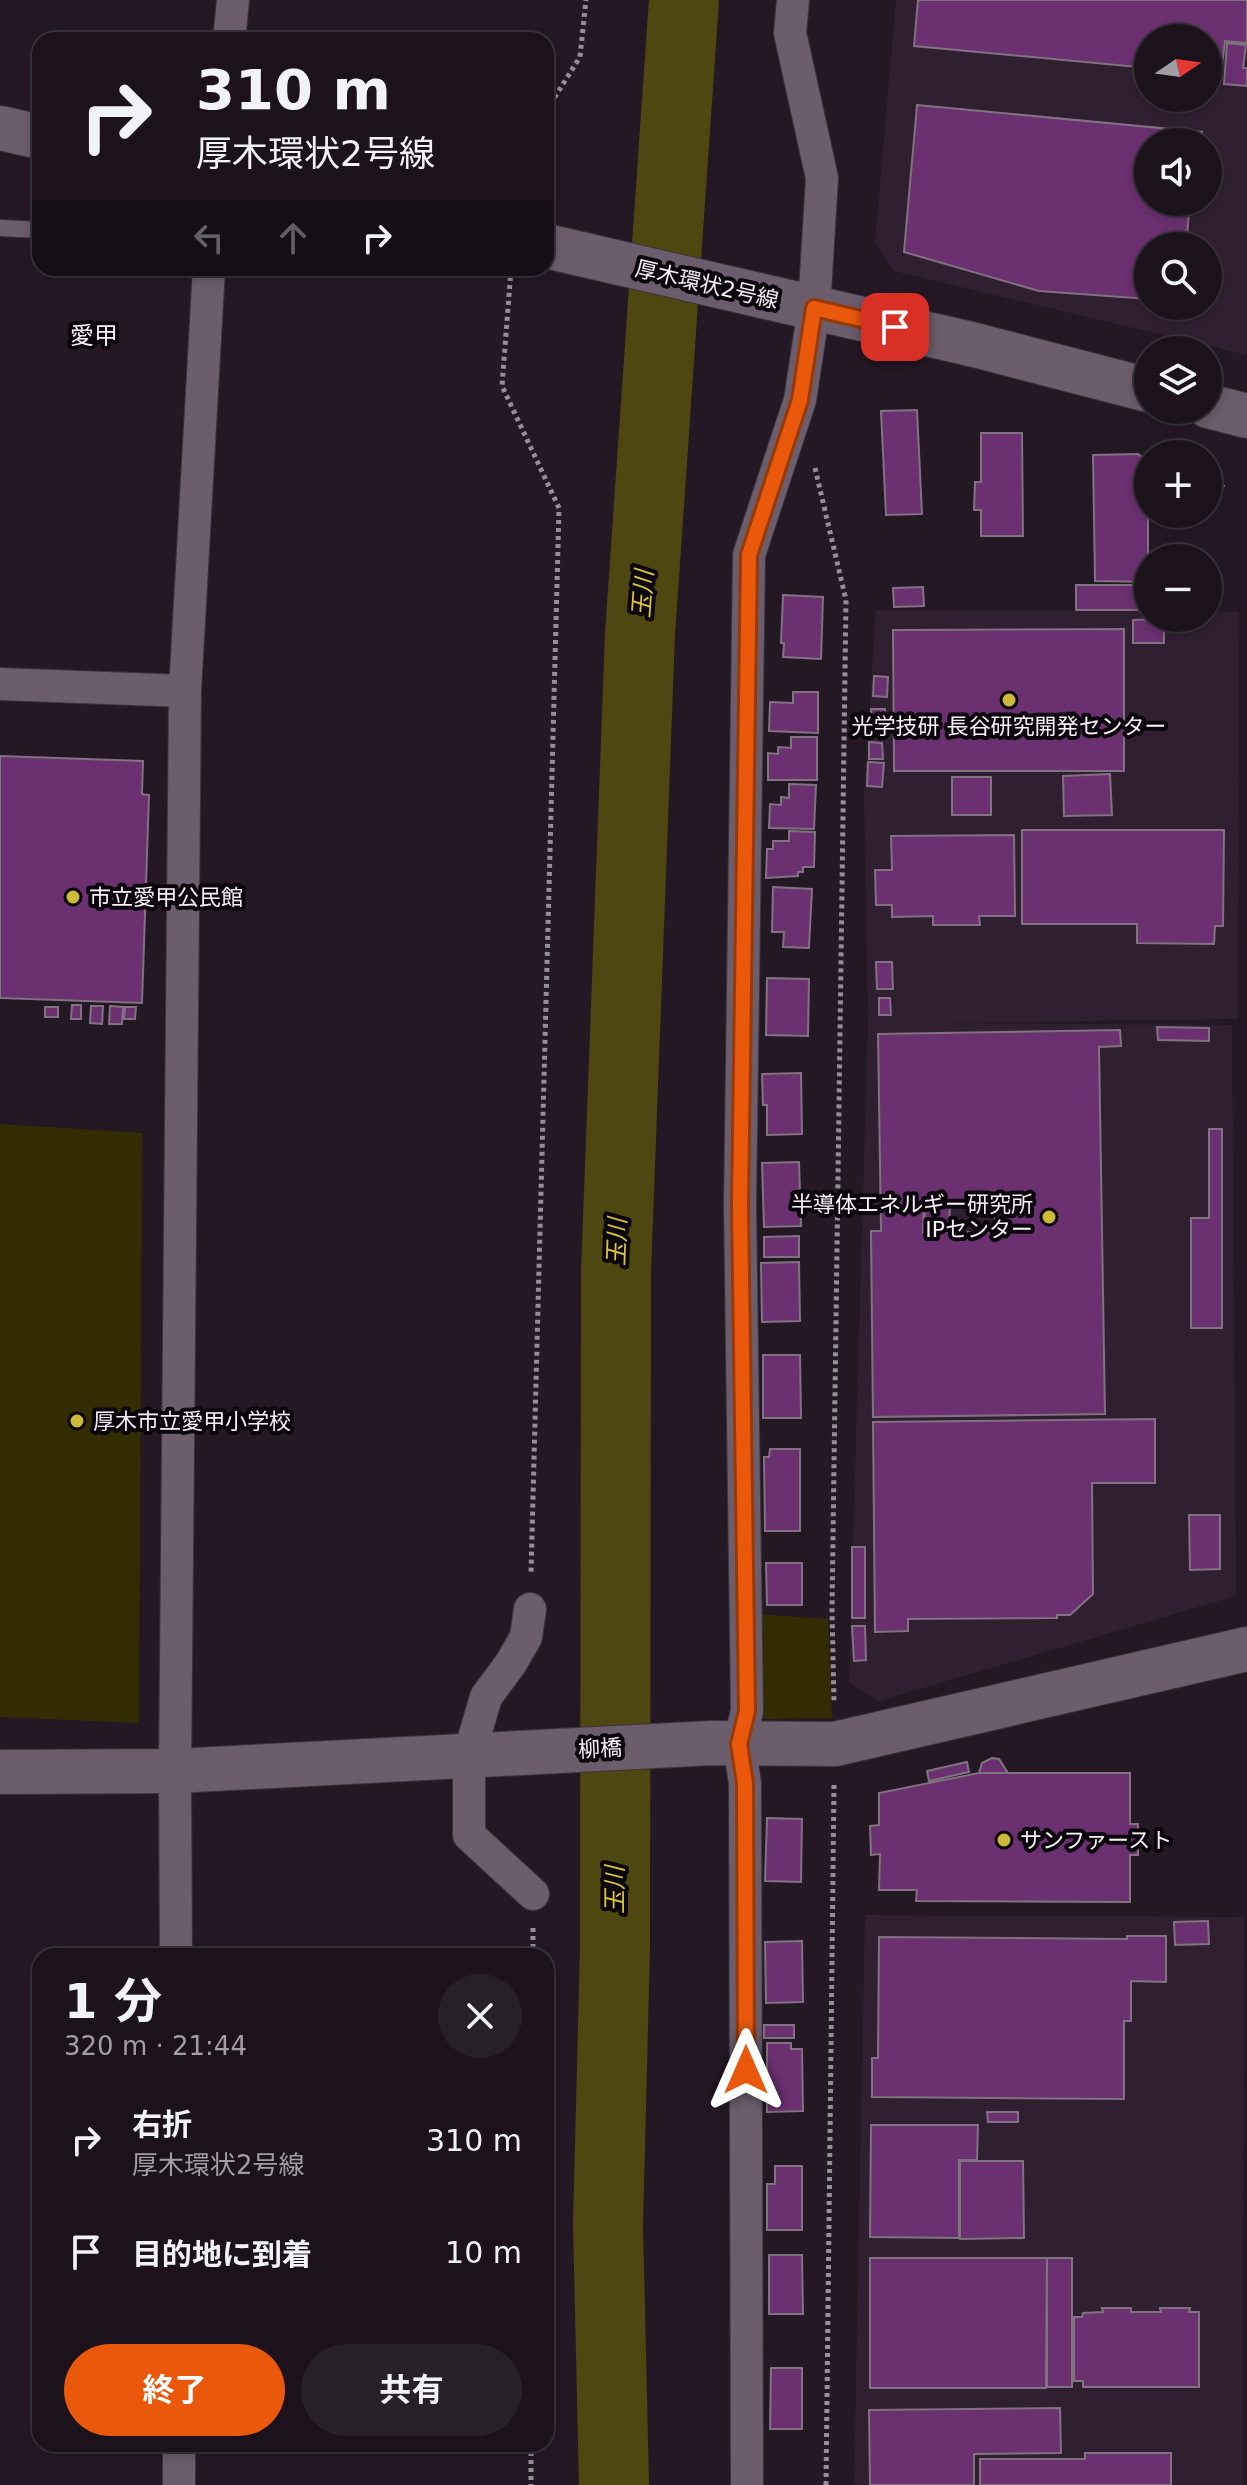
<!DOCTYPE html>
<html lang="ja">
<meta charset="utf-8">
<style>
body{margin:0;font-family:"DejaVu Sans","Noto Sans JP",sans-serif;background:#282029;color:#f1f3f6;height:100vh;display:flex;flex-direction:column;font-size:30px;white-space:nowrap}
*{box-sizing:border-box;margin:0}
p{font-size:26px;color:#a09ea3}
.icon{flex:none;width:44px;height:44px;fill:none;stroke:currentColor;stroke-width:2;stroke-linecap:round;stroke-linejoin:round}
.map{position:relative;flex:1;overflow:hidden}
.details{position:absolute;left:32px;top:1948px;width:522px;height:504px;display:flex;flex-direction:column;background:#1b121c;border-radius:24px;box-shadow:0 4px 12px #0003,0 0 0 2px #39323b}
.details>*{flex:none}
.banner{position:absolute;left:32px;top:32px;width:522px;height:244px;border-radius:24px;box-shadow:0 4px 12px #0003,0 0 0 2px #39323b;background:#1b121c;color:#f1f3f6;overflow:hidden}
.needle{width:52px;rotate:77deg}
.controls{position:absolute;left:1134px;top:24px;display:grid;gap:16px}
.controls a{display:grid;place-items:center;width:88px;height:88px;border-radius:50%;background:#1b121c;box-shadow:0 4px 12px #0003,0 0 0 2px #39323b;font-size:40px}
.pin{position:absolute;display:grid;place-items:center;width:68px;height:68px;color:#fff;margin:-34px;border-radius:16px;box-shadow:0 4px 12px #0006}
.me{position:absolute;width:88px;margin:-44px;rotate:0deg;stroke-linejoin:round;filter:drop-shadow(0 0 6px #0008)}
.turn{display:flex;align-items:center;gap:28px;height:168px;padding:0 32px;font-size:36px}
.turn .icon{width:104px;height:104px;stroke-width:2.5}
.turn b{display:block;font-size:56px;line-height:68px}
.lanes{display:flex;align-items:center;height:76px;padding:0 32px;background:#0003;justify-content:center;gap:40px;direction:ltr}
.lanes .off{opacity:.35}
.round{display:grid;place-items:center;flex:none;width:84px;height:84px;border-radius:42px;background:#282029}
.head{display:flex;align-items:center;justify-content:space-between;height:136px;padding:0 32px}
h1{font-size:48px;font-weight:700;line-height:60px}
.cta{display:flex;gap:16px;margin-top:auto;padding:16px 32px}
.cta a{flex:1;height:92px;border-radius:48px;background:#ea580c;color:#fff;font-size:32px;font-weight:700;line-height:92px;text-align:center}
.cta a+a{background:#282029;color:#f1f3f6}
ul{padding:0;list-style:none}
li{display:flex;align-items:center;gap:24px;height:112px;padding:0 32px}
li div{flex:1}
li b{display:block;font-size:30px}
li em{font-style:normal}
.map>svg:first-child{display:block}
.built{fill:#301f31;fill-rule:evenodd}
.green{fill:#332c00}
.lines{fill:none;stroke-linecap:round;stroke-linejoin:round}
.river{stroke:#4f4710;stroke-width:70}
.building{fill:#6b3070;stroke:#817282;stroke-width:2;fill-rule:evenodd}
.lane-casing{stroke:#3c333d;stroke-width:18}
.street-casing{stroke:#3c333d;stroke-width:34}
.secondary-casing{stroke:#3c333d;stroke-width:46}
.path{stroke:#978d97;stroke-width:5;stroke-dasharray:4 4;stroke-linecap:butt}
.lane{stroke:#6b5d6c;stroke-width:16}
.street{stroke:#6b5d6c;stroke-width:32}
.secondary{stroke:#6b5d6c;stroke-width:44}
.route-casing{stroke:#983908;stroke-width:20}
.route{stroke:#ea580c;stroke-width:14}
.poi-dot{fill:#cdb938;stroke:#0a060b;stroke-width:3}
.labels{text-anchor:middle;stroke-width:8;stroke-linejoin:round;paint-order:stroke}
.street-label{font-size:22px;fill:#f8eff8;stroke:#0a060b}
.poi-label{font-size:22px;fill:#f8eff8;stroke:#0a060b;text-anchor:start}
.neighbourhood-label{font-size:24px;fill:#f8eff8;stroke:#0a060b}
.water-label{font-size:24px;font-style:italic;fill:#dac43a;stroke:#0a060b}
</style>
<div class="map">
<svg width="1247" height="2485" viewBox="0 0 1247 2485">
<rect width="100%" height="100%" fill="#241825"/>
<path class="built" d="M896,0H1247V355L894,271L875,242ZM1148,38H1208V98H1148ZM1148,142H1208V202H1148ZM1148,246H1208V306H1148Z
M876,610L1148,611V618H1208V611L1239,612L1238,1019L940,1023L1232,1025L1236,1596L879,1701L849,1683L868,1023L864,790Z
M865,1915L1244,1917L1243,2485H854Z"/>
<path class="green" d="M0,1124L142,1133L139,1723L0,1717Z
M755,1614L828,1619L832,1718L758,1719Z"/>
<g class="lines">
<path class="river" d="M614,2485L608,2224L615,1948L616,1272L640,634L684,0"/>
</g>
<path class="building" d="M918,0H1247V43L1225,41L1221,75L1208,74V38H1148V68L914,46Z
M1227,43L1246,45L1243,68H1247V86L1224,84Z
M917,105L1202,132V142H1148V202H1190L1186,246H1148V299L1039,291L904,252Z
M917,410L922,514L886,515L881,411Z
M981,433H1022L1023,536H981V510H974L975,482H981Z
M1138,454L1148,462V582L1095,581L1093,455Z
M1208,471L1224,486L1217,494L1208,487Z
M1076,585H1138V589H1148V610H1076Z
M923,587L924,606L894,607L893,588Z
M783,595L823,597L821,659L783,657L784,643H781Z
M1170,618H1186V626H1171Z
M1164,619V643H1133V620Z
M1124,629V771H894L893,630Z
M874,676L888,677L887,697L873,696Z
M793,692H818V733L769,731L770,702L793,703Z
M871,709H885V730L871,729Z
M791,737H817V780H768V753L778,754V747L791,748Z
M869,742L882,743L883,759H869Z
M0,756L143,761L142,794L149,795L142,1003L0,998Z
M868,762L884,763L882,787L867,786Z
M1110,774L1112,815L1064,816L1063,776Z
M952,777H991V815H952Z
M789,784L816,785L814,829L769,828L770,804L781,805V797L789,798Z
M1022,830H1224L1223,926H1215L1214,944L1137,943V924H1022Z
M789,831L815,832L814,867H803V872H798V876L766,878L767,849H773V841H789Z
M1014,835L1015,916H979L980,925H933V916L892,917V905H876L875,870H892L891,836Z
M773,887L812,889L809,948L783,947L784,932H772Z
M876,962H892L893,989H877Z
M767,978L809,979L808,1036L766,1035Z
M879,998H890L891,1015H879Z
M72,1005H81V1019H71Z
M91,1006H103L102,1024L90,1023Z
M110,1006L123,1007L122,1024H109Z
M45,1007H58V1017H45Z
M125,1007H136L135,1019H124Z
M1157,1027L1209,1028V1041L1158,1040Z
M1120,1030L1121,1046L1099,1047L1105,1414L873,1417L871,1231H881L878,1034ZM924,1202L995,1203V1232H923Z
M801,1073L802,1134L767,1135V1105H763L762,1074Z
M1209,1129H1222V1328H1191V1218H1209Z
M799,1162L801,1226L764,1227L762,1163Z
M950,1203L949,1231L924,1230L925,1204Z
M799,1236V1257H764V1237Z
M799,1262L800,1321L762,1322L761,1263Z
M763,1355H800L801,1418H763Z
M1155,1419V1483H1092L1093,1594L1070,1615H1057V1618L908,1619V1631L875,1632L873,1422Z
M770,1449H800V1531H765L764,1457H769Z
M1189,1515H1220V1569L1190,1570Z
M852,1547H865V1618H852Z
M766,1563H802V1605H767Z
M852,1626H865L866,1660L854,1661Z
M992,1758L999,1759L1008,1773H979L982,1763Z
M967,1762L969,1772L929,1781L927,1771Z
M979,1773H1130V1824H1138V1855H1130V1902L916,1901L917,1890H879L880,1854L871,1855L870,1826L879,1825V1793Z
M767,1818L802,1819L801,1882L765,1881Z
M1208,1921L1209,1944L1175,1945L1174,1922Z
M1127,1936H1166V1982L1131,1981V2021H1124V2099L872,2097V2058H878L879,1937L1127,1939Z
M802,1941L803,2002L766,2003L765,1942Z
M764,2025H794V2038H764Z
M767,2043H791V2049H802L803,2111L767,2112Z
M987,2112H1018V2122H988Z
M871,2125H978L977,2160H959V2238L870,2237Z
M960,2161H1023L1024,2238L960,2239Z
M775,2166H802V2230H767V2184H775Z
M769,2255H802L803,2314H769Z
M870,2258H1047L1046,2388H870Z
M1047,2258H1072V2387H1047Z
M1102,2308H1131V2312H1161L1160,2308H1190L1189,2312H1199V2387H1083V2381H1074V2317H1082L1083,2313L1103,2312Z
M771,2368H802V2429H770Z
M1060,2408L1061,2453L974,2454V2485H870L869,2410Z
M1085,2453H1171V2485H980V2459H1085Z"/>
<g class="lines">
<g class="lane-casing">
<path id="lane" d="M0,228L40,230"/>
</g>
<g class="street-casing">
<path id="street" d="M229,40L233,0
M0,684L185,691
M530,1609L526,1637L511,1663L486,1697L469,1755V1835L533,1894
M176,1956L175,1771L185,691L209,268
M179,2444V2485
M747,2485L745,1783L739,1744L747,1711L740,1205L749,555L800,400L814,308L822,178L790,33L793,0"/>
</g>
<g class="secondary-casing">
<path id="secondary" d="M0,128L40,137
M546,246L975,345L1148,390
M1208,406L1247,416
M0,1772L175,1771L712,1743L835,1744L1247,1649"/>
</g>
<path class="path" d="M546,111L580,57L586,0
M511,269L502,386L559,508L531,1573
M815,468L846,600L832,1610L834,1702
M533,1956V1927
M531,2444V2485
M826,2485L834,1784"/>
<use href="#lane" class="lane"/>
<use href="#street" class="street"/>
<use href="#secondary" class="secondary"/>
</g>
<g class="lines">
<g class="route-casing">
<path id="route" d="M746,2070L745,1783L739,1744L747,1711L740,1205L749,555L800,400L814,308L895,327"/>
</g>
<use href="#route" class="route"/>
</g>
<g class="poi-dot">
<circle cx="1009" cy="700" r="8"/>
<circle cx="73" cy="897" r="8"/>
<circle cx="1049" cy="1217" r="8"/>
<circle cx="77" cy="1421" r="8"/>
<circle cx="1004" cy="1840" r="8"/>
</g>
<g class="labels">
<g class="street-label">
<text transform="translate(707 284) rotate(13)" y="8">厚木環状2号線</text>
<text transform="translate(600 1748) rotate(-3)" y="8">柳橋</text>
</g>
<g class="poi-label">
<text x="1009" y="734" text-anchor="middle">光学技研 長谷研究開発センター</text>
<text x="89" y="905">市立愛甲公民館</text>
<text x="1033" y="1212" text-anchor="end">半導体エネルギー研究所<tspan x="1033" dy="25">IPセンター</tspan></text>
<text x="93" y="1429">厚木市立愛甲小学校</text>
<text x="1020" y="1848">サンファースト</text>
</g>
<g class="neighbourhood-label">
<text x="94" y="344">愛甲</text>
</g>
<g class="water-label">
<text transform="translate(643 594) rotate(-86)" y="8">玉川</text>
<text transform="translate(617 1242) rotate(-88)" y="8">玉川</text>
<text transform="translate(615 1890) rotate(-90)" y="8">玉川</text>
</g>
</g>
</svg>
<div class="controls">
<a><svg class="needle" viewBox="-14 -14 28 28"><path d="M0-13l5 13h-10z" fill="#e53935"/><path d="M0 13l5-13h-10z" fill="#a09ea3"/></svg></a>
<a><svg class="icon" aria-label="sound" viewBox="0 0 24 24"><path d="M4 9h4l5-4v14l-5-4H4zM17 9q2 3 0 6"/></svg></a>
<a><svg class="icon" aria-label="search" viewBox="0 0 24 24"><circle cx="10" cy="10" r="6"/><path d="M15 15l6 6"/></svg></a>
<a><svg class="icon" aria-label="layers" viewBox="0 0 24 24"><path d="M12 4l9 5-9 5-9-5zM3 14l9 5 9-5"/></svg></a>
<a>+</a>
<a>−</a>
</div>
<div class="pin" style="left:895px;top:327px;background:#d93025"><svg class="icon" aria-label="arrive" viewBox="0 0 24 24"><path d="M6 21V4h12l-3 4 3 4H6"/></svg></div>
<svg class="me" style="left:746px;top:2070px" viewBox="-20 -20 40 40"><path d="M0-17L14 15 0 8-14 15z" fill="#ea580c" stroke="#fff" stroke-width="4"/></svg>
<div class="banner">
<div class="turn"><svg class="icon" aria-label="right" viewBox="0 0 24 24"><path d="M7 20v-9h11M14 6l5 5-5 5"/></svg><div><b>310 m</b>厚木環状2号線</div></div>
<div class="lanes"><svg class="icon off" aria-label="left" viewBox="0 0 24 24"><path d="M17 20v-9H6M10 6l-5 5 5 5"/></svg><svg class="icon off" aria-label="ahead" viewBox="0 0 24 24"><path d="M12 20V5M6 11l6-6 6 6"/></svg><svg class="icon" aria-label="right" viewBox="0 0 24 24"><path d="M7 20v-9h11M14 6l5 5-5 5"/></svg></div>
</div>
<section class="details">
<div class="head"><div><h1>1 分</h1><p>320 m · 21:44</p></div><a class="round"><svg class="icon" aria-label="close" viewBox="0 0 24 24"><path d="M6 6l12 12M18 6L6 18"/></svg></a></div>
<ul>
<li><svg class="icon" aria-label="right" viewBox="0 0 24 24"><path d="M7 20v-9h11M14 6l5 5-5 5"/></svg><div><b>右折</b><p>厚木環状2号線</p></div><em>310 m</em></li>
<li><svg class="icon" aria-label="arrive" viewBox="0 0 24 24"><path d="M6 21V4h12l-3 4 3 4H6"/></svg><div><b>目的地に到着</b></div><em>10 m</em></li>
</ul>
<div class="cta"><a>終了</a><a>共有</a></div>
</section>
</div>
